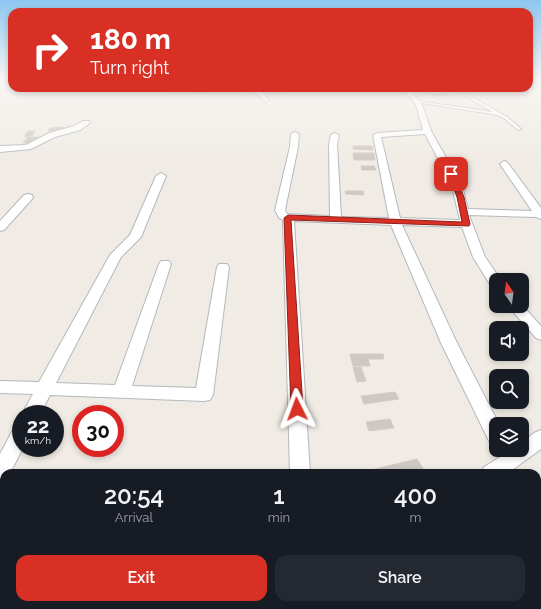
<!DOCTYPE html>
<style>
body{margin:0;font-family:Raleway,sans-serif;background:#242831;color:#f1f3f6;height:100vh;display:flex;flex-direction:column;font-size:15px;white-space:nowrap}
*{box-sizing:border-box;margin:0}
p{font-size:13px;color:#9ea1a6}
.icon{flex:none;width:22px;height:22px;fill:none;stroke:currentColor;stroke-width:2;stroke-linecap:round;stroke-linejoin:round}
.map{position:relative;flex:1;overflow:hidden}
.sheet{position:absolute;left:0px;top:469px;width:541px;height:140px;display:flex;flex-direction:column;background:#171b24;border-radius:12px 12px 0 0;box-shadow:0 2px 6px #0003}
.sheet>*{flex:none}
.hud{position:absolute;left:8px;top:8px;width:525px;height:84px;border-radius:12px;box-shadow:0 2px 6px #0003;background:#d93025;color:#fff;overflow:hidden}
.needle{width:26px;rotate:346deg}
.controls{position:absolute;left:489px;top:273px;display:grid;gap:8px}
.controls a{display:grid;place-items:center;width:40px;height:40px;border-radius:8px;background:#171b24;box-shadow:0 2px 6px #0003;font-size:20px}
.speed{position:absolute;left:12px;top:405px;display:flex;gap:8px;font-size:20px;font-weight:700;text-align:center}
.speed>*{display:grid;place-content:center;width:52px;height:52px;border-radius:50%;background:#171b24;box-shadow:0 2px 6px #0003;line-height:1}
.speed small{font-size:10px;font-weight:400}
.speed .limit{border:6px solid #d22;background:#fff;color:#111}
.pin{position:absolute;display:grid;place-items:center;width:34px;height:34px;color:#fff;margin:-17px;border-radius:8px;box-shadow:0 2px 6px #0006}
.me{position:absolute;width:44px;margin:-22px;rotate:357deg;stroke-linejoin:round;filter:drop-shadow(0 0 3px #0008)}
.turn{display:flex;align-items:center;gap:14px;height:84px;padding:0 16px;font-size:18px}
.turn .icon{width:52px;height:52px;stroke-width:2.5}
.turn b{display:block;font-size:28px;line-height:34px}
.eta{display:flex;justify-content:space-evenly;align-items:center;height:68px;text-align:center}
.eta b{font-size:24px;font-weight:600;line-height:28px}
.button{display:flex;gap:8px;margin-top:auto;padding:8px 16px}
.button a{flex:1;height:46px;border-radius:12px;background:#d93025;color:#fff;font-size:16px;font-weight:600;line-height:46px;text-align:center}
.button a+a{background:#242831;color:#f1f3f6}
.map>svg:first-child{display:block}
.building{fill:#cec8c3;stroke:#d5ccc1}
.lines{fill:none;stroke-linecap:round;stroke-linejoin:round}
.service-casing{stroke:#b4b8bc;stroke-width:2}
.minor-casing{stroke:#b4b8bc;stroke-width:2}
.service{fill:#fff;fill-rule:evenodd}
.minor{fill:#fff;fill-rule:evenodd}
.route{fill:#d93025;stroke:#8d1f18}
</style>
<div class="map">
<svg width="541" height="609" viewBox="0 0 541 609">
<rect width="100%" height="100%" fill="#f0ebe4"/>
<path class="building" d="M181,88H221H217V93L176,94L177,90Z
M220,89H233L234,91H242L222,93Z
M445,93L449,95L434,96L430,94Z
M64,127L62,130L48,131L50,128Z
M28,131H35L32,136L24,137Z
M28,137H36L39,138L33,139L30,143H23Z
M353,146H372L373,150L353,149Z
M353,153H374L375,160H354Z
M361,166H374L376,170H362Z
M345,191H363L364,195L346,194Z
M350,354H383L384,359H368L370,366H353Z
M353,367H361L366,381L357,382Z
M395,392L399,399L364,404L361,396Z
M390,419L394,428L369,431L366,422Z
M417,459L424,470L410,473H372L371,470Z"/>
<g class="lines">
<g class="service-casing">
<path id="service" d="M541,80V82L529,83V81Z
M452,88H456L507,117L521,129L518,130L505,119L498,115L416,102L418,101L493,112Z
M541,503V514L537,516V505Z
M404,605H420L419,609H403Z"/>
</g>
<g class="minor-casing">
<path id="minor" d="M309,88L306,90L262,92L269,100L266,102L264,101L254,90L259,88Z
M334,88H340L341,89L338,91Z
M403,88H409L422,105L432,133L461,183L468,209L532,211L500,164L504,161L507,162L541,208V219L536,217L469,215L485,257L501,280H496V287L491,286L473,257L462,227L402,225L457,343L499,424H496V444L489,441L441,343L391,225L294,221L310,473H290L283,220L279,218L275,210L290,147L291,134L295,132L299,134L298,147L285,210L287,214L330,216L329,144L331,135L335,133L339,135L337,144L341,217L389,218L373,135L377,133L423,130L416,105ZM425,134L451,183L460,220L400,218L381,137Z
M83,121H89L90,123L80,130L55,137L31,149L0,152V146L26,145L49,133L74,126Z
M161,173L166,176L141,237L121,257L56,383L115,385L159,264L161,261H169L171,264L132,386L196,388L217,267L219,264H227L229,267L213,395L210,400L204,401L50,395L40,414H22L33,394L0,393V381L39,382L110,255L130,235L156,176Z
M28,194L32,195L33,197L32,199L4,230L0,231V221L24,195Z
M522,305L541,326V340L536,338L508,306Z
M21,426V448H23L10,473H4V480L0,482V454L14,428Z
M541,430V449L508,473H481L484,467L511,450H522V442L534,433Z
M248,605H279L278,609H247Z"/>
</g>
<use href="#service" class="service"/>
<use href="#minor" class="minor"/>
</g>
<linearGradient id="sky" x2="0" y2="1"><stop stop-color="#8dc7f1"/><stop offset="0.48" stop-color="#f8f6f3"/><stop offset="1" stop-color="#f8f6f3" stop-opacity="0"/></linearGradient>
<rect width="541" height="166" fill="url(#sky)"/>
<path class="route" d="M451,172L454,174L464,197L470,224L469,226L291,220L303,409L301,412L297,414L293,412L291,409L284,218L288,215L462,222L457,197L448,174Z"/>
</svg>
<div class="controls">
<a><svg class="needle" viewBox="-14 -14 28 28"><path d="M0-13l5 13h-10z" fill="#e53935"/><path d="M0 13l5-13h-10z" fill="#9ea1a6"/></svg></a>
<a><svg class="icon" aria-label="sound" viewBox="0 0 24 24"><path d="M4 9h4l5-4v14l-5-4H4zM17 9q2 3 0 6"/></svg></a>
<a><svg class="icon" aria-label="search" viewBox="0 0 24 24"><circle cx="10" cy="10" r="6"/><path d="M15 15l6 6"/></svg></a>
<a><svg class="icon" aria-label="layers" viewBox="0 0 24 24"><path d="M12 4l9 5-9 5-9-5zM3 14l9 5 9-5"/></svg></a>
</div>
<div class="speed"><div>22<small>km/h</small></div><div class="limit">30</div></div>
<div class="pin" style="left:451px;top:174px;background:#d93025"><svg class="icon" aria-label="arrive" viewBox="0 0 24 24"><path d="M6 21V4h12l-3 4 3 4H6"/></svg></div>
<svg class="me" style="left:297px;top:409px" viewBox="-20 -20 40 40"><path d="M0-17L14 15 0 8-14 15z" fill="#d93025" stroke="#fff" stroke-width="4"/></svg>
<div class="hud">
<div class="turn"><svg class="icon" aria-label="right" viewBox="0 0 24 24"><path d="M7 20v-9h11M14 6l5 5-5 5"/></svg><div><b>180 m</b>Turn right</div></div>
</div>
<section class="sheet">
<div class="eta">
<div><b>20:54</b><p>Arrival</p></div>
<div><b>1</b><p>min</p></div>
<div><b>400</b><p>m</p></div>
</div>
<div class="button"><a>Exit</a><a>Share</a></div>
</section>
</div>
